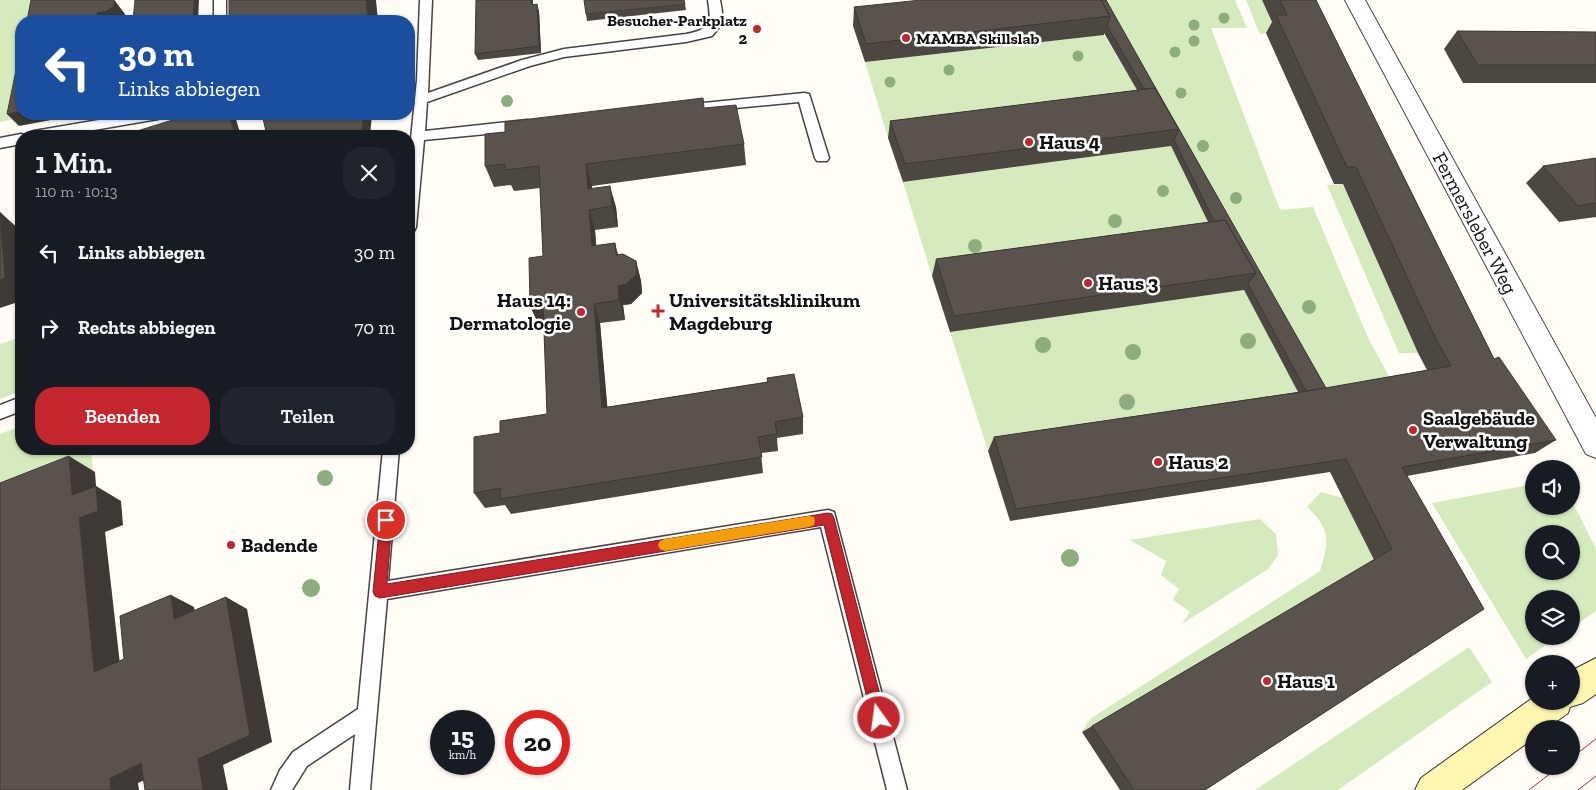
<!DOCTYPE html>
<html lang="de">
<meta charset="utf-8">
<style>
body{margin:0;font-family:"Zilla Slab",serif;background:#20242c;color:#f1f3f6;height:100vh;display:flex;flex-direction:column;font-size:19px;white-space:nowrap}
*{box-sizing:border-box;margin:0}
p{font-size:16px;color:#9ea1a6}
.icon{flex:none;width:28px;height:28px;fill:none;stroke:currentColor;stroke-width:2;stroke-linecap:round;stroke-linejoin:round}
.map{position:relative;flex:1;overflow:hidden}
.panel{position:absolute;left:15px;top:130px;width:400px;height:325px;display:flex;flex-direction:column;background:#171b24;border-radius:20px;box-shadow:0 1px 4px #0004}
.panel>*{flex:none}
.top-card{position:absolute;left:15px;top:15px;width:400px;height:105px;border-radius:20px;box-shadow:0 1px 4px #0004;background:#1a4fa0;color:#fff;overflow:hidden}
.fabs{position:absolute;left:1525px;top:460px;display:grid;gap:10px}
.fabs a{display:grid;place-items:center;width:55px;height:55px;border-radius:50%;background:#171b24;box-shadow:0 1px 4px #0004;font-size:25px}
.speed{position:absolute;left:430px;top:710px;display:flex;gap:10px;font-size:25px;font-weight:700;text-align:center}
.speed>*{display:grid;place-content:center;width:65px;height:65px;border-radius:50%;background:#171b24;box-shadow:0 1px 4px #0004;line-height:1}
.speed small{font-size:12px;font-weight:400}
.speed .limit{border:8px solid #d22;background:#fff;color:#111}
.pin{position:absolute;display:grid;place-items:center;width:42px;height:42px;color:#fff;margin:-21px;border:2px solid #fff;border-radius:50%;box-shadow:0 1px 5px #0007}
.me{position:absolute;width:55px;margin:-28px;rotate:346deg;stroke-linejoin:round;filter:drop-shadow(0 0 4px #0008)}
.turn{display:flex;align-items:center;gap:18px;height:105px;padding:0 20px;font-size:22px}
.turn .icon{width:65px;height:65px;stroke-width:2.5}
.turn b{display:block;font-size:35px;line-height:42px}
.round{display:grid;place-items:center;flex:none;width:52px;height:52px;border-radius:20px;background:#20242c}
.headline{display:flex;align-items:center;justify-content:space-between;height:85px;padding:0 20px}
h1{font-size:30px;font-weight:600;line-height:38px}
.cta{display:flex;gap:10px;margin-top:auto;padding:10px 20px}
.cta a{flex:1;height:58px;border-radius:20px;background:#c4262e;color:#fff;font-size:20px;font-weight:600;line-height:58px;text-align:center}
.cta a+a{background:#20242c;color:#f1f3f6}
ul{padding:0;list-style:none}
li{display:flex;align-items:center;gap:15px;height:75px;padding:0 20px}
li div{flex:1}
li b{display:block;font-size:19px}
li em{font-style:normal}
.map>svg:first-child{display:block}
.green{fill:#d5ebbd;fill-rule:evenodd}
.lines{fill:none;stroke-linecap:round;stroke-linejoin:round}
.service-casing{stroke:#444;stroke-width:3}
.tertiary-casing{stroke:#444;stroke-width:2}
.secondary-casing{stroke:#333;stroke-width:2}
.service{fill:#fff;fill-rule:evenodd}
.tertiary{fill:#fff;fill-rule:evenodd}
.secondary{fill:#fff6b0;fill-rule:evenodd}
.tram{stroke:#c4262e;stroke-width:1}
.tree{fill:#8dad7f}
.wall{fill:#4d4742}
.shaded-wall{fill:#3f3936}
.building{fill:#5a524d;stroke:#3f3936}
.route{fill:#c4262e;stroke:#7f191e}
.slow{fill:#f59e0b}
.poi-dot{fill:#c4262e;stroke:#fff;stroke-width:2}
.labels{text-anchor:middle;stroke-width:5;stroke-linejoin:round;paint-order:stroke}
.far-poi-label{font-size:16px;font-weight:bold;fill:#111;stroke:#fff;text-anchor:end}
.poi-label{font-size:20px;font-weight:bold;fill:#111;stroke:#fff;text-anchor:start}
.street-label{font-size:20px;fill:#111;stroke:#fff}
</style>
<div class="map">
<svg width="1596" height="790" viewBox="0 0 1596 790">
<rect width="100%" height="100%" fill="#fffdf5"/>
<path class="green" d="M0,0H43L39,21H21V102L18,118L0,122Z
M1100,0H1235L1247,28H1211L1280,210L1313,207L1369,340L1395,387L1324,400Z
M1246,0H1262L1277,33L1260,34Z
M1104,35L1147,105L888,138L865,62Z
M1171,146L1215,237L932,276L903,182Z
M1343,184V185L1418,353H1399L1327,185Z
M1244,290L1304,403L988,451L950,332Z
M21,337V391L0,399V344Z
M21,426V449H91L93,472L0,542V434Z
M1534,484V506H1571V499L1596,549V611L1571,628V599H1534V636H1559L1526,659L1432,503ZM1534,534H1571V571H1534Z
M1321,492L1343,498L1374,561L1082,732L1090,719L1320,571C1329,542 1331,529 1307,507Z
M1260,519L1276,534L1278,555L1268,569L1182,624L1190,612L1173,600L1179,589L1161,575L1166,561L1130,540Z
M1469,647L1492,682L1338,790H1255Z"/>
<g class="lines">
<g class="service-casing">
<path id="service" d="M214,0H226V21H214Z
M420,0H432L428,93L522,60L564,49L686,34C710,29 712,25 708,0H720L722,11L721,25L712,36L686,42L564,57L530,66L427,102L425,131L527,120L532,122L534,125L532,128L527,130L424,140L416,227L414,231L409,232V158L417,80Z
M804,93L809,94L810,97L829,158L827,161H817L815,158L799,102L683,113L678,112L676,109L678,106L683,105Z
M134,114H165L163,117L158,119L59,136H27L29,133L34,131Z
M21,134L26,136H21V144L0,148V138Z
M21,397V411L0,419V405Z
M383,449H399L388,581L828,510L834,512L907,790H887L821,527L387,599L370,790H350L355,734L307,766L292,790H271L280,770L293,752L358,709Z"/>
</g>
<g class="tertiary-casing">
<path id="tertiary" d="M1345,0H1365L1596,418V458L1586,454Z"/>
</g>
<g class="secondary-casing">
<path id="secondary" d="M1596,658V694L1583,703L1570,707L1568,713L1546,729H1534V738L1462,790H1415L1421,778L1534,697V701H1571V671Z"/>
</g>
<use href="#service" class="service"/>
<use href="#tertiary" class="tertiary"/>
<use href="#secondary" class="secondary"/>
<path class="tram" d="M1571,758L1596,739
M1529,790L1560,766
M1578,790L1596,776"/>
</g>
<g class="tree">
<circle cx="1224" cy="18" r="5.5"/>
<circle cx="1194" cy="25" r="5.5"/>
<circle cx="1194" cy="41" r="5.5"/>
<circle cx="1175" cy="52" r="5.5"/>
<circle cx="1078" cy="56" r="5.5"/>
<circle cx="949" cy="70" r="5.5"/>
<circle cx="890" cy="82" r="5.5"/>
<circle cx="1181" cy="93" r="5.5"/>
<circle cx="507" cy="101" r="6"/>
<circle cx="1203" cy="146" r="6"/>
<circle cx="1163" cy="191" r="6"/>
<circle cx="1236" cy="198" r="6"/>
<circle cx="1115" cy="221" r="7"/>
<circle cx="975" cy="246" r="7"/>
<circle cx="1309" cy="307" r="7"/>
<circle cx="1248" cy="341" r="8"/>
<circle cx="1043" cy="345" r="8"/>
<circle cx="1133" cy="352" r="8"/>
<circle cx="1127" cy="402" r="8"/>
<circle cx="325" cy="478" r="8"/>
<circle cx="1070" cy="558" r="9"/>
<circle cx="311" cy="588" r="9"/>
</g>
<path class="wall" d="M476,0H533V5L539,11L541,53L478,60L475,54Z
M1106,0L1326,388L1427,370L1418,353L1343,184H1334L1266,33L1272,22L1262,0H1316L1494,359L1556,440L1535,453L1407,476L1484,609L1205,790H1120L1082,732L1374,560L1330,472L1010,521L988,451L994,437L1298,392L1244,290L950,332L932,276L936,259L1208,222L1171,146L903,182L888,138L890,121L1137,90L1104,33V35L865,62L853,26L854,7Z
M685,4L686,10L587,21L586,14Z
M1457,31L1596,32V83H1463L1444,49Z
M704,108L744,144L746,165L592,186V189L616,207L618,227L595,230L596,246L615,243L618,254L636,261L641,281L642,293L631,304L623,305L625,320L600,323L607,407L767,382V378L803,417V434L777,438L778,451L761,453L763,473L511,514L505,505L485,508L474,493L500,433L547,414L544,324L539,325L530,306L543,256L540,188L514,191L511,185L494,187L485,166Z
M1596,158V217L1559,222L1526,183L1543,166Z"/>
<path class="shaded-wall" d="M194,0H199L198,21H193Z
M366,0H376L378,21H368Z
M115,1L125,14L124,19L121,21H96L97,13Z
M537,4L539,11L541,53L539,46Z
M21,111V114H83L19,126L7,114Z
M229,114H234L235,116L241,136H235Z
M364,114H372L370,136H361Z
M586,164L592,186L594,210L588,189Z
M610,186L616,207L618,227L612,206Z
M589,210L595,230L598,266L592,246Z
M0,212L21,231V301L0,308Z
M636,261L641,281L642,293L631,304L623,305L625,320L619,300L618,286Z
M543,304L551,323L539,325L530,306Z
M594,304L600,323L609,425L602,408Z
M69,456L95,472L96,486L121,501L123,525L105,532L122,682L94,672L79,518L72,495Z
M171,595L194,607L198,630L174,619Z
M226,597L247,609L272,742L223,765L228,790H203L198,759Z
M141,763L169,769L138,783L139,790H111L110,778Z"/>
<path class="building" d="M31,0H113L115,1L114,6L107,11L97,13L96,21H27Z
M135,0H194L193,21H133Z
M229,0H366L368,21H229Z
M476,0H531L532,5L537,4L539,46L475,54Z
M584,0H684L685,4L586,14Z
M921,0H1101L1110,16L866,44L854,7Z
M1101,0H1106L1178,128L1155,88L1144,89L1107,26L1110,16Z
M1280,0H1316L1494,359L1499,357L1556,440L1402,467L1484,609L1205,790H1134L1092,726L1392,549L1346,459L1016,509L994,437L1308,391L1451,366L1435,337L1356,167H1347L1276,15H1287Z
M1457,31L1596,32V65H1478Z
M21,46V111L7,114Z
M1155,88L1179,129L905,164L890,121Z
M703,98L704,108L736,105L744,144L586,164L588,189L610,186L612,206L589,210L592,246L615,243L616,255L623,254L636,261L637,274L626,284L618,286L619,300L594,304L602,408L768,382L767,378L794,374L803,417L775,422L777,434L758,437L762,457L500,499L501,488L474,493V437L500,433V421L547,414L543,304L530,306L529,258L543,256L539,166L505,170V164L485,166V134L505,132V122Z
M192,114H229L235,136H121Z
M262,114H364L361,136H267Z
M1179,129L1326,388L1306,391L1248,284L1256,273L1225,220L1214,221L1174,140Z
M1596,158V203L1578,206L1543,166Z
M0,212L5,278L0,280Z
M1225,220L1256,273L954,316L936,259Z
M69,456L72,495L96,486L98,511L79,518L94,672L124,659L120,616L171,595L174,619L226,597L250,735L198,759L203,790H145L141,763L110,778L111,790H0V483Z"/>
<path class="route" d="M828,513L832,514L834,518L886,718L884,723L879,725L874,723L872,718L824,525L380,598L375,596L373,592L380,520L382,516L386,514L390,516L392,520L387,584Z"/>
<path class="slow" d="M809,516L814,517L815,521L814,525L809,527L665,551L660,549L658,545L660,541L665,539Z"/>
<g class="poi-dot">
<circle cx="757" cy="29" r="5"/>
<circle cx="906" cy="38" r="5"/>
<circle cx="1029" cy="142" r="5"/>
<circle cx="1088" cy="283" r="5"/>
<path d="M655.5 303.5h5v5h5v5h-5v5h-5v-5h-5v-5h5z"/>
<circle cx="581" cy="312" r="5"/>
<circle cx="1413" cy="430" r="5"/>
<circle cx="1158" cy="462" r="5"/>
<circle cx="231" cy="545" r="5"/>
<circle cx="1267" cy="681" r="5"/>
</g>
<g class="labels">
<g class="far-poi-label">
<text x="747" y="26">Besucher-Parkplatz<tspan x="747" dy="18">2</tspan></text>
<text x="916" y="44" text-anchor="start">MAMBA Skillslab</text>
</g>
<g class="poi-label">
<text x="1039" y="149">Haus 4</text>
<text x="1098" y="290">Haus 3</text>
<text x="571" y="307" text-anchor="end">Haus 14:<tspan x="571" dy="23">Dermatologie</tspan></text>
<text x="669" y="307">Universitätsklinikum<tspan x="669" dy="23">Magdeburg</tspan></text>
<text x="1423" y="425">Saalgebäude<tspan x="1423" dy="23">Verwaltung</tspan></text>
<text x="1168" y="469">Haus 2</text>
<text x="241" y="552">Badende</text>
<text x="1277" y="688">Haus 1</text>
</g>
<g class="street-label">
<text transform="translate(1475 223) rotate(62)" y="7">Fermersleber Weg</text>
</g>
</g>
</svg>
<div class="fabs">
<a><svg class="icon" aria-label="sound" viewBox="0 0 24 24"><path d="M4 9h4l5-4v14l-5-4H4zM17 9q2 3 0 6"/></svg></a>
<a><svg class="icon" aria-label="search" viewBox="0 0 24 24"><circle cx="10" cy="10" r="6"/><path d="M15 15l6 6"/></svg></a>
<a><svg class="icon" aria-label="layers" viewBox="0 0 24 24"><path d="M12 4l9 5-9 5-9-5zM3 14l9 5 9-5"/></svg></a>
<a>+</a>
<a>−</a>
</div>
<div class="speed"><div>15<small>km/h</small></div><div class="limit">20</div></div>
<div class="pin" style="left:386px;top:520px;background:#d93025"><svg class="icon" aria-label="arrive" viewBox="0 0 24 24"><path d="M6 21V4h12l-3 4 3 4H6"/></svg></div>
<svg class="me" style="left:879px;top:718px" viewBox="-20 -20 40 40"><circle r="17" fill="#c4262e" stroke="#fff" stroke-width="3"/><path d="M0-11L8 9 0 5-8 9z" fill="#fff"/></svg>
<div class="top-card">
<div class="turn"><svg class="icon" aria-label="left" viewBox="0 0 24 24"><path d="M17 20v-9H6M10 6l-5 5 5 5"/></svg><div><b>30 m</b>Links abbiegen</div></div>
</div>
<section class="panel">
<div class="headline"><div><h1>1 Min.</h1><p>110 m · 10:13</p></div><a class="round"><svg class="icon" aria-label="close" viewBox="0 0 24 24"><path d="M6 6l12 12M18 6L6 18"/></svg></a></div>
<ul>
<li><svg class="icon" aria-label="left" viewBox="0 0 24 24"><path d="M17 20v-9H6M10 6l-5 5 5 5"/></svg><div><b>Links abbiegen</b></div><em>30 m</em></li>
<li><svg class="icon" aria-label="right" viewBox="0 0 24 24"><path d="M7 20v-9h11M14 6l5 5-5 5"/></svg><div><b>Rechts abbiegen</b></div><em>70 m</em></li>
</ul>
<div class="cta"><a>Beenden</a><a>Teilen</a></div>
</section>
</div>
